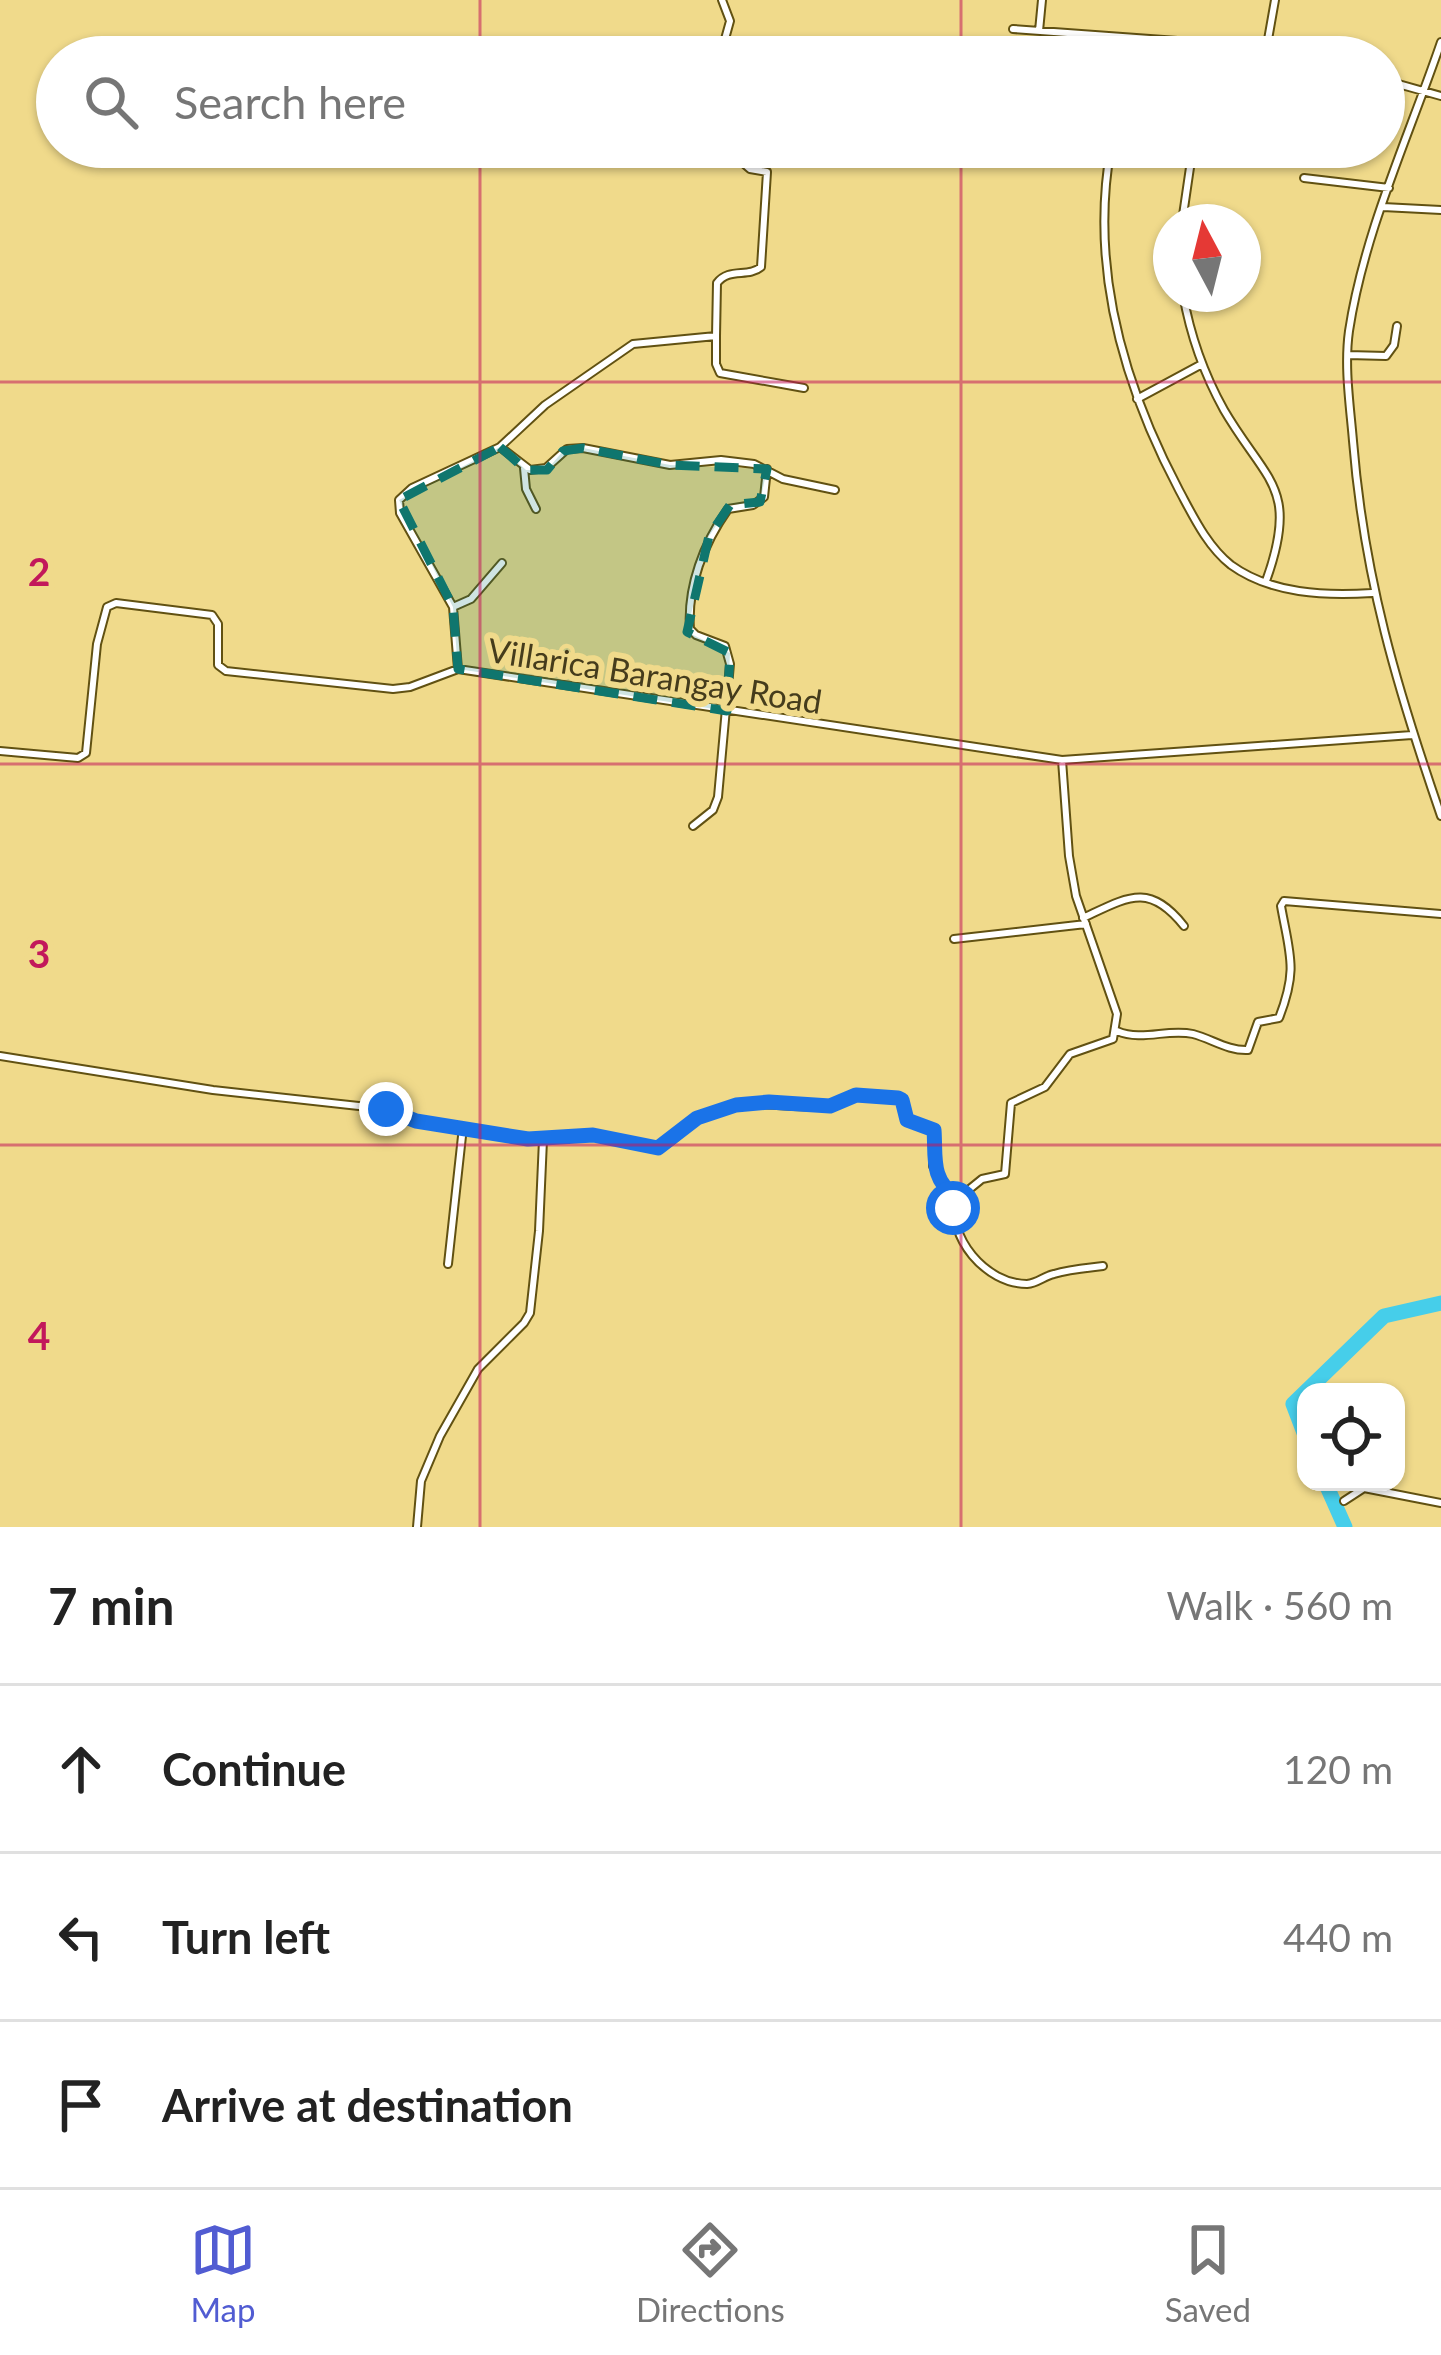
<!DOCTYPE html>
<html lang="en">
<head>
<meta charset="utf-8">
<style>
  :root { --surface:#fff; --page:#f6f6f6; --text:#222; --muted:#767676; --line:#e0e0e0; --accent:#515cd2 }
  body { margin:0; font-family:Lato,sans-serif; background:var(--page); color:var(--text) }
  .controls { position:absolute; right:36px; bottom:36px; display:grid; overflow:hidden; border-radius:24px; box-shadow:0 3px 9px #0004 }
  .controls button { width:108px; height:108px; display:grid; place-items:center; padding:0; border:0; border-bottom:3px solid var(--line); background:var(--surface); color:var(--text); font:60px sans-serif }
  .compass { position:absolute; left:1153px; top:204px; width:108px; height:108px; border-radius:50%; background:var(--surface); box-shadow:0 3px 9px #0004; rotate:353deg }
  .stop { position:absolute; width:36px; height:36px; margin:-27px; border:9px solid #1a73e8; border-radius:50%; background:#fff }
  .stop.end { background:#1a73e8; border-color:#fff; box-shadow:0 3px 12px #0008 }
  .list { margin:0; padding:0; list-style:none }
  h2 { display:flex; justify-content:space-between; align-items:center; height:156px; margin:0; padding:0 48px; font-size:51px }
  h2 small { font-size:39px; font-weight:400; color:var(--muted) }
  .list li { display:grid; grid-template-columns:78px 1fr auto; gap:36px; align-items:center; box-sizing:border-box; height:168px; padding:0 48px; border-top:3px solid var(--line) }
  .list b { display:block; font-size:45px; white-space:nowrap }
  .list em { font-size:39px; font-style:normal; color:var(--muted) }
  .icon { flex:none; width:66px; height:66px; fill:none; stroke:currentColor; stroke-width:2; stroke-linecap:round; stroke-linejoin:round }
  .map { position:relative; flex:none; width:1441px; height:1527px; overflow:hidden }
  .search { position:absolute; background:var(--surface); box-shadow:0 3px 9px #0004; left:36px; right:36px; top:36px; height:132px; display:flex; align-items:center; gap:30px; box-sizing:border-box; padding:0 42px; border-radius:66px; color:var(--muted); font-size:45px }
  .sheet { height:660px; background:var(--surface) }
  nav { display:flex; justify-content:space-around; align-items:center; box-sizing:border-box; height:168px; border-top:3px solid var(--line); background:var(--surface); font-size:33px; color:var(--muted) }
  nav a { display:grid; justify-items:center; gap:6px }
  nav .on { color:var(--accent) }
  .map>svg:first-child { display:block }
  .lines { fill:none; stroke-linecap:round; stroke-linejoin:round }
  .river { stroke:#46ceea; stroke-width:15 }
  .minor-casing { stroke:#615112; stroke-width:10 }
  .minor { stroke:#fff; stroke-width:6 }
  .route { stroke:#1a73e8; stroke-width:15 }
  .marked { fill:#0f766e; fill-opacity:0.2; stroke:#0f766e; stroke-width:9; stroke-dasharray:24 15; stroke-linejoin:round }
  .grid { fill:none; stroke:#c2185b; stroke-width:3; stroke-opacity:0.55 }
  .labels { text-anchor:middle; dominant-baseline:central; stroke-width:12; stroke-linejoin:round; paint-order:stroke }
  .street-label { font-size:33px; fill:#453c1c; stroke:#f0da8b }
  .grid-label { font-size:39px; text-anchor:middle; font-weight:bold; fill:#c2185b; stroke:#f0da8b; stroke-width:12; stroke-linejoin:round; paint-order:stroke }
</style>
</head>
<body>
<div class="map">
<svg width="1441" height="1527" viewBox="0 0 1441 1527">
  <rect width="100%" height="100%" fill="#f0da8b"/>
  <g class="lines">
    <!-- river -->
    <path class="river" d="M1306 1438 1293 1404 1384 1316 1441 1303
      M1325 1482 1345 1527"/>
    <!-- minor casing -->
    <g class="minor-casing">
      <path id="minor" d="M1013 29 1205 43 1291 57
        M1039 31 1042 0
        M1441 42C1409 136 1364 232 1349 331 1344 367 1350 405 1353 441 1364 578 1397 688 1441 816
        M1266 51 1275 0
        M720 57 730 21 722 0
        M1118 57 1121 37
        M1204 57 1205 43
        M1384 80 1441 96
        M1111 147C1089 268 1123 384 1179 490 1193 516 1207 546 1231 565 1271 594 1325 596 1372 593
        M1154 147C1189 154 1226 160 1260 147
        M1304 178 1389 188
        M1383 207 1441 210
        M1182 222 1193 147
        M1183 294C1190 334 1204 374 1224 410 1266 482 1300 487 1266 581
        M716 336V364L720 373 804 388
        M1348 355 1386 356 1394 345 1397 326
        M1137 399 1202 364
        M500 447 530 470 546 468 567 449 583 448 670 465 721 460 754 464 783 479 835 490
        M524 468 526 489 536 509
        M453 607 471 599 502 563
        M458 669 453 607 400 513 399 500 412 488 500 447 545 405 633 344 716 336 717 283C729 267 748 278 761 267L767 172 750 169 725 147
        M0 751 78 758 86 753 97 644 107 607 116 603 212 615 218 624V665L226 671 393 689 410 687 458 669 1062 760 1412 735
        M693 826 713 810 718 797 730 664 725 646 696 635 690 629C687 586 704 543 728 509L753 505 764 497 767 469
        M1083 918C1128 897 1149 882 1184 926
        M954 939 1086 924
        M1117 1031C1143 1042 1167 1028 1193 1034 1212 1039 1228 1051 1248 1050L1258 1022 1279 1018C1298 969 1290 956 1281 906L1284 901 1441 914
        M0 1056 213 1090 386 1109 416 1121 528 1139 593 1135 658 1148C676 1142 686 1123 704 1115 746 1096 784 1109 827 1106 838 1105 844 1098 854 1096 869 1092 887 1096 901 1099L907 1120 934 1130 933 1166 950 1193 961 1196 982 1179 1005 1174 1011 1103 1045 1087 1070 1054 1113 1039 1117 1014 1076 896 1069 856 1062 760
        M956 1197C946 1237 986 1284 1027 1284 1038 1283 1044 1276 1054 1274 1070 1269 1087 1268 1103 1266
        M448 1264 463 1127
        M1344 1501 1364 1488 1441 1503
        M417 1527 421 1481 440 1436 478 1369 524 1323 530 1313 539 1231 543 1140"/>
    </g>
    <!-- minor -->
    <use href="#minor" class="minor"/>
  </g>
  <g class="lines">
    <!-- route -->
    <path class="route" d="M386 1109 416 1121 528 1139 593 1135 658 1148 697 1118 736 1105 769 1102 830 1106 856 1095 898 1098 902 1100 907 1120 934 1130C936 1157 930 1179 956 1197L953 1208"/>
  </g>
  <!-- marked area -->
  <path class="marked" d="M500 447 526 470H547L563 451 583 448 670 465 767 469 760 502 730 505 709 536 687 632 730 653 727 711 458 669 453 607 399 500Z"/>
  <!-- grid -->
  <path class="grid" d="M480 0V57M961 0V57M480 147V1527M961 147V1527M0 382H1441M0 764H1441M0 1145H1441"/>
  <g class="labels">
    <!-- street labels -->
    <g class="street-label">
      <text transform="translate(655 675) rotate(9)">Villarica Barangay Road</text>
    </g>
  </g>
  <g class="grid-label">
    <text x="39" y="586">2</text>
    <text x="39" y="968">3</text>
    <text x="39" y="1350">4</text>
  </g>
</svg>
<div class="controls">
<button><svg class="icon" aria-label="locate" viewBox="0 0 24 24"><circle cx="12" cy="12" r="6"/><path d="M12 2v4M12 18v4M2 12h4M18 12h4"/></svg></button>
</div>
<svg class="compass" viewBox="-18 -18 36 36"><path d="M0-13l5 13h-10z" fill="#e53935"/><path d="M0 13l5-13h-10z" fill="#767676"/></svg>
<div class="stop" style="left:953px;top:1208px"></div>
<div class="stop end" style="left:386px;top:1109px"></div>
<div class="search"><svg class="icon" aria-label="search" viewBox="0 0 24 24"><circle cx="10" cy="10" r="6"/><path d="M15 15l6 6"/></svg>Search here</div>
</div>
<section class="sheet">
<h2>7 min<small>Walk · 560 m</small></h2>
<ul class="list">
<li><svg class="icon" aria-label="ahead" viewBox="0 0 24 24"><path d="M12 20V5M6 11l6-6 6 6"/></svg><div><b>Continue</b></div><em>120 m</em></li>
<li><svg class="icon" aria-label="left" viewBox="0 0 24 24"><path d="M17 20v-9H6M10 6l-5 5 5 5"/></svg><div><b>Turn left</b></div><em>440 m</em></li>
<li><svg class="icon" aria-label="arrive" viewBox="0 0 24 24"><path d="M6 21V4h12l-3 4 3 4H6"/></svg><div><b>Arrive at destination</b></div></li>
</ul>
</section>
<nav>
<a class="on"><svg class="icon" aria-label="map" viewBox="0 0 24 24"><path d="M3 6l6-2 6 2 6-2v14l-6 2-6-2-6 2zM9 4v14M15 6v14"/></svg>Map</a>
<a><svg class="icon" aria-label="directions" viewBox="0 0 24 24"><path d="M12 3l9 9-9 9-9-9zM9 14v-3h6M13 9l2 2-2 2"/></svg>Directions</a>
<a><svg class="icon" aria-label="saved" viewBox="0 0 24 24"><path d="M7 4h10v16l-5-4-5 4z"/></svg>Saved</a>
</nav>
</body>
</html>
